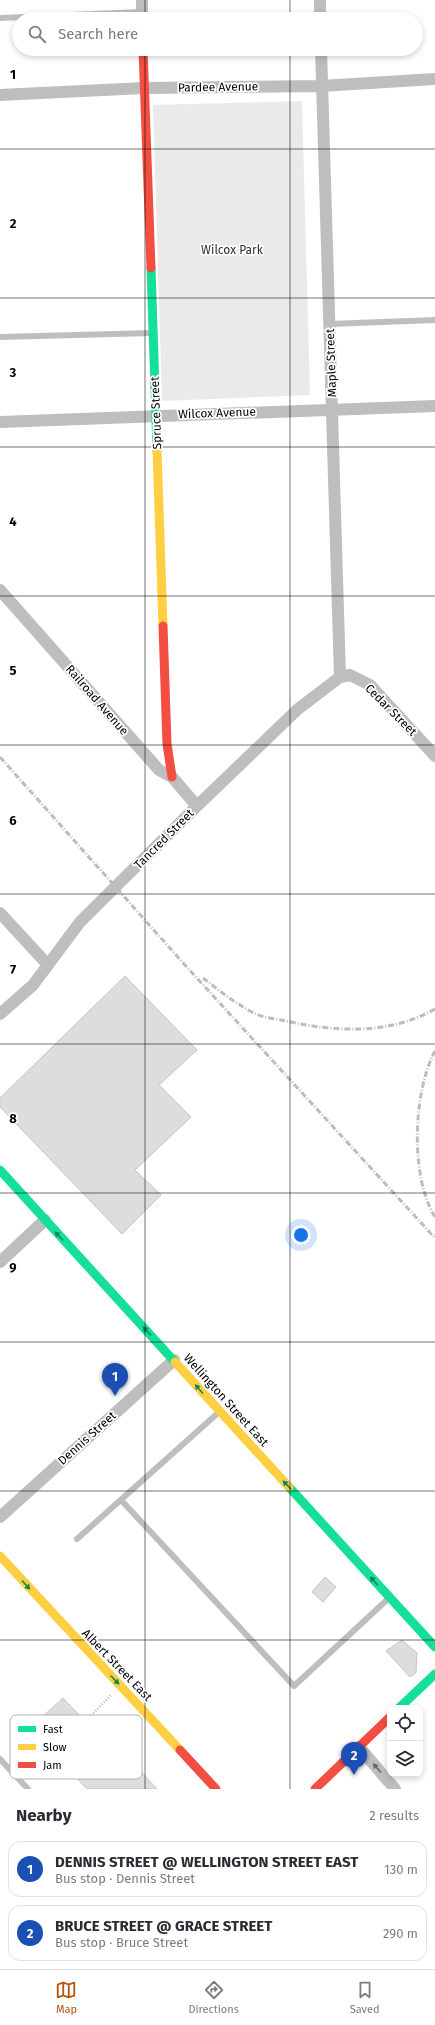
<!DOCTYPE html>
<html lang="en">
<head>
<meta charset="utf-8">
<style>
  :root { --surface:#fff; --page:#f2f2f3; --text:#2b2b33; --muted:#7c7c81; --line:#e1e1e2; --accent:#b45309 }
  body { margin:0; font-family:"Fira Sans",sans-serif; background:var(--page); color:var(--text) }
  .controls { position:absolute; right:12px; bottom:12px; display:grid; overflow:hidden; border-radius:8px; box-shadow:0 2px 6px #0003 }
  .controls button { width:36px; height:36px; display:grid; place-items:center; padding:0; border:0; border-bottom:1px solid var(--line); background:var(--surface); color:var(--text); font:20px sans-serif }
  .you { position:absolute; left:301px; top:1235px; width:14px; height:14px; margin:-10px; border:3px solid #fff; border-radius:50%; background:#1a73e8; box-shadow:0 0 0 6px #1a73e833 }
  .badge { display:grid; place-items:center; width:26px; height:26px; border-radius:50%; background:var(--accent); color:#fff; font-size:13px; font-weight:700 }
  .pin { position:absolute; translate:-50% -33px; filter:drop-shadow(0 1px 2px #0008) }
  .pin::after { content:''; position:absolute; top:21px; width:14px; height:12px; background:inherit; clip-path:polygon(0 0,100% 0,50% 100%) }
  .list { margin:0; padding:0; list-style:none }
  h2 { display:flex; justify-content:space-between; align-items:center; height:52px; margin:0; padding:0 16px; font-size:17px }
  h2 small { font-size:13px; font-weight:400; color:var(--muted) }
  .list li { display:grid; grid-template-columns:26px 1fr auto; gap:12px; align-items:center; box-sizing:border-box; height:56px; margin:0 8px 8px; padding:0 8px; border:1px solid var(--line); border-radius:12px }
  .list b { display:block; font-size:15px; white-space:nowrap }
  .list p { margin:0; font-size:13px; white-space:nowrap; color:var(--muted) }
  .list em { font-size:13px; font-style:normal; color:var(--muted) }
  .icon { flex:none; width:22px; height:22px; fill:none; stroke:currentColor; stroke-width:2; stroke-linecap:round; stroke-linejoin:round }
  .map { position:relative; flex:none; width:435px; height:1789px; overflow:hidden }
  .search { position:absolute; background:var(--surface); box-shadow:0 2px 6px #0003; left:12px; right:12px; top:12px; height:44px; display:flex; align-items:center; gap:10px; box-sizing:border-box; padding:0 14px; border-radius:22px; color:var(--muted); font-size:15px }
  .sheet { height:180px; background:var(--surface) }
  nav { display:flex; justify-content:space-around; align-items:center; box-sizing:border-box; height:56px; border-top:1px solid var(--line); background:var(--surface); font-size:11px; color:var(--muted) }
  nav a { display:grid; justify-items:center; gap:2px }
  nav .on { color:var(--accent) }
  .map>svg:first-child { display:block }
  .green { fill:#eaeaea }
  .building { fill:#ddd; stroke:#c5c5c5 }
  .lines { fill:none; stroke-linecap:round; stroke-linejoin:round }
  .path { stroke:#b8b8b8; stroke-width:2.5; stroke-dasharray:1 2; stroke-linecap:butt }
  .lane { stroke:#bebebe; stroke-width:6 }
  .street { stroke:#bebebe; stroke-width:12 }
  .fast { stroke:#16e098; stroke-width:9 }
  .slow { stroke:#ffcf43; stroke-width:9 }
  .jam { stroke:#f24e42; stroke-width:9 }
  .rail { stroke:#bdbdbd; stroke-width:3; stroke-dasharray:6 2 1 2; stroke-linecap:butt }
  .oneway { fill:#0d865b }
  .oneway2 { fill:#686868 }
  .grid { fill:none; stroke:#000; stroke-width:1; stroke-opacity:0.55 }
  .labels { text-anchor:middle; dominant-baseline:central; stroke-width:3.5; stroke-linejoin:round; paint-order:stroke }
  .street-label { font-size:12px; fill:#000; stroke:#fff }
  .park-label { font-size:12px; fill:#303030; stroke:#fff }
  .key { fill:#fff; stroke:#b2b2b2; stroke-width:1 }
  .key-label { font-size:11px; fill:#000 }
  .grid-label { font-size:13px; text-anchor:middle; font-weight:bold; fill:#000; stroke:#fff; stroke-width:3.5; stroke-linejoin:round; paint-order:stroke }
</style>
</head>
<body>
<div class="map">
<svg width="435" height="1789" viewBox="0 0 435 1789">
  <rect width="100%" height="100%" fill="#fff"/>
  <!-- green -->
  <path class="green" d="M302 101 310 395 162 401 153 105Z"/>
  <!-- building -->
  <path class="building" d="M125 976 197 1050 159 1085 191 1117 135 1170 161 1195 122 1234 0 1107V1098Z
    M325 1577 336 1587 323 1602 312 1592Z
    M402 1640 417 1653 416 1673 410 1677 386 1651Z
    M63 1698 122 1760 127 1756 157 1789H87L30 1728Z"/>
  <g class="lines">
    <!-- path -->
    <path class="path" d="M85 1722 111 1695"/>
    <!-- lane -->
    <path class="lane" d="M0 18 142 12
      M330 324 435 320
      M0 337 152 333
      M121 1500 294 1686 389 1598
      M77 1539 219 1412
      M0 1759 28 1789"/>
    <!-- street -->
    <path class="street" d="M142 0V19
      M320 0V19
      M321 49 340 677
      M0 95 144 88 321 86 435 79
      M0 422 435 406
      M0 590 159 770 172 777 197 806
      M0 913 48 965
      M0 1014 33 985 80 922 197 806 298 709 340 677 350 675 370 685 435 756
      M0 1262 45 1220
      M0 1517 174 1360
      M359 1747 395 1789"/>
    <!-- fast -->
    <path class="fast" d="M151 268 157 450
      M0 1170 175 1362
      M289 1487 435 1647
      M399 1708 435 1674"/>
    <!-- slow -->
    <path class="slow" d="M157 450 163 626
      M175 1362 289 1487
      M0 1556 180 1750"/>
    <!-- jam -->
    <path class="jam" d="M143 49 151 268
      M163 626 167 744 172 777
      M180 1750 216 1789
      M315 1789 390 1717"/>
    <!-- rail -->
    <path class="rail" d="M0 757 184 964 435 1238
      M203 978C220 991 237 1005 256 1014 265 1018 277 1019 286 1021 335 1032 390 1035 435 1009
      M435 1051C413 1092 410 1177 435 1217"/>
  </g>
  <!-- one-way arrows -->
  <defs><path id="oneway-solid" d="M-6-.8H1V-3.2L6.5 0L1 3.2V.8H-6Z"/></defs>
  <g class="oneway">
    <use href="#oneway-solid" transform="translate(59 1236) rotate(-133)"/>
    <use href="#oneway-solid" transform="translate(147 1331) rotate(-133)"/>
    <use href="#oneway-solid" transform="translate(199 1389) rotate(-131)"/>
    <use href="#oneway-solid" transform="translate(287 1485) rotate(-133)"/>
    <use href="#oneway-solid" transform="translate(374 1581) rotate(-132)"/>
    <use href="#oneway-solid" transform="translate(26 1585) rotate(48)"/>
    <use href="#oneway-solid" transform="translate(115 1680) rotate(46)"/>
  </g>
  <use class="oneway2" href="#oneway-solid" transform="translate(377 1768) rotate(-131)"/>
  <!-- grid -->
  <path class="grid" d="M145 0V19M290 0V19M145 49V1789M290 49V1789M0 149H435M0 298H435M0 447H435M0 596H435M0 745H435M0 894H435M0 1044H435M0 1193H435M0 1342H435M0 1491H435M0 1640H435"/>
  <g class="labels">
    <!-- street labels -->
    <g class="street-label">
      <text transform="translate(218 87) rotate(-1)">Pardee Avenue</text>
      <text transform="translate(331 363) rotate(-92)">Maple Street</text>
      <text transform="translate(156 413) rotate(-92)">Spruce Street</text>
      <text transform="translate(217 413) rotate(-2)">Wilcox Avenue</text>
      <text transform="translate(97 700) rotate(49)">Railroad Avenue</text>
      <text transform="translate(391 710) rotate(45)">Cedar Street</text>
      <text transform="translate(164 839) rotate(-45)">Tancred Street</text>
      <text transform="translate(226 1400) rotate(48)">Wellington Street East</text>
      <text transform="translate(87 1438) rotate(-42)">Dennis Street</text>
      <text transform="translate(117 1665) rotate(46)">Albert Street East</text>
    </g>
    <!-- park labels -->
    <g class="park-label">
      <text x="232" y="250">Wilcox Park</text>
    </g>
  </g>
  <!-- legend -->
  <rect x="10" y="1715" width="132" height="64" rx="6" class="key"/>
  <rect x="18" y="1726" width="18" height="6" fill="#16e098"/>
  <rect x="18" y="1744" width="18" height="6" fill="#ffcf43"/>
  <rect x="18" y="1762" width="18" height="6" fill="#f24e42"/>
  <g class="key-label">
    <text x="43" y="1733">Fast</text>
    <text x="43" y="1751">Slow</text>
    <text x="43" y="1769">Jam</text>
  </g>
  <g class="grid-label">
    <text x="13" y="79">1</text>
    <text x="13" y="228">2</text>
    <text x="13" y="377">3</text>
    <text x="13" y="526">4</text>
    <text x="13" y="675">5</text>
    <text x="13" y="825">6</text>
    <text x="13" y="974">7</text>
    <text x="13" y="1123">8</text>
    <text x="13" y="1272">9</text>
  </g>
</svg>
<div class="controls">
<button><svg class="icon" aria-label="locate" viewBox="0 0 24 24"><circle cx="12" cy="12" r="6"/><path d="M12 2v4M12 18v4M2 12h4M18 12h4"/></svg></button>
<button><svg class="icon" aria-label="layers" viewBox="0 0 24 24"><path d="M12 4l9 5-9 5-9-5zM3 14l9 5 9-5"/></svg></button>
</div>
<div class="you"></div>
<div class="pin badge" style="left:115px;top:1396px;background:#1a4fb4">1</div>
<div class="pin badge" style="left:354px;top:1775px;background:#1a4fb4">2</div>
<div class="search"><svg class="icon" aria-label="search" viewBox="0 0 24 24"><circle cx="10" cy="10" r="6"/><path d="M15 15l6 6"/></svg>Search here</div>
</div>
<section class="sheet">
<h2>Nearby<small>2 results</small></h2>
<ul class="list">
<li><span class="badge" style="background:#1a4fb4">1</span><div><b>DENNIS STREET @ WELLINGTON STREET EAST</b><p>Bus stop · Dennis Street</p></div><em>130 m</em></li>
<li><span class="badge" style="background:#1a4fb4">2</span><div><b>BRUCE STREET @ GRACE STREET</b><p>Bus stop · Bruce Street</p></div><em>290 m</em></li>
</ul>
</section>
<nav>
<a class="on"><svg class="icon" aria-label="map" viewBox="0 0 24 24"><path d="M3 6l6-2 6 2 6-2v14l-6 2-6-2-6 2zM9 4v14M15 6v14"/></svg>Map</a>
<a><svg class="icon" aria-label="directions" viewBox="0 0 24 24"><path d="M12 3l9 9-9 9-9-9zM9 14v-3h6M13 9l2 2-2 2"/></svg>Directions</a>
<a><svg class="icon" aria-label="saved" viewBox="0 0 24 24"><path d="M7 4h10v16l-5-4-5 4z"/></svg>Saved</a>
</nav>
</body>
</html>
